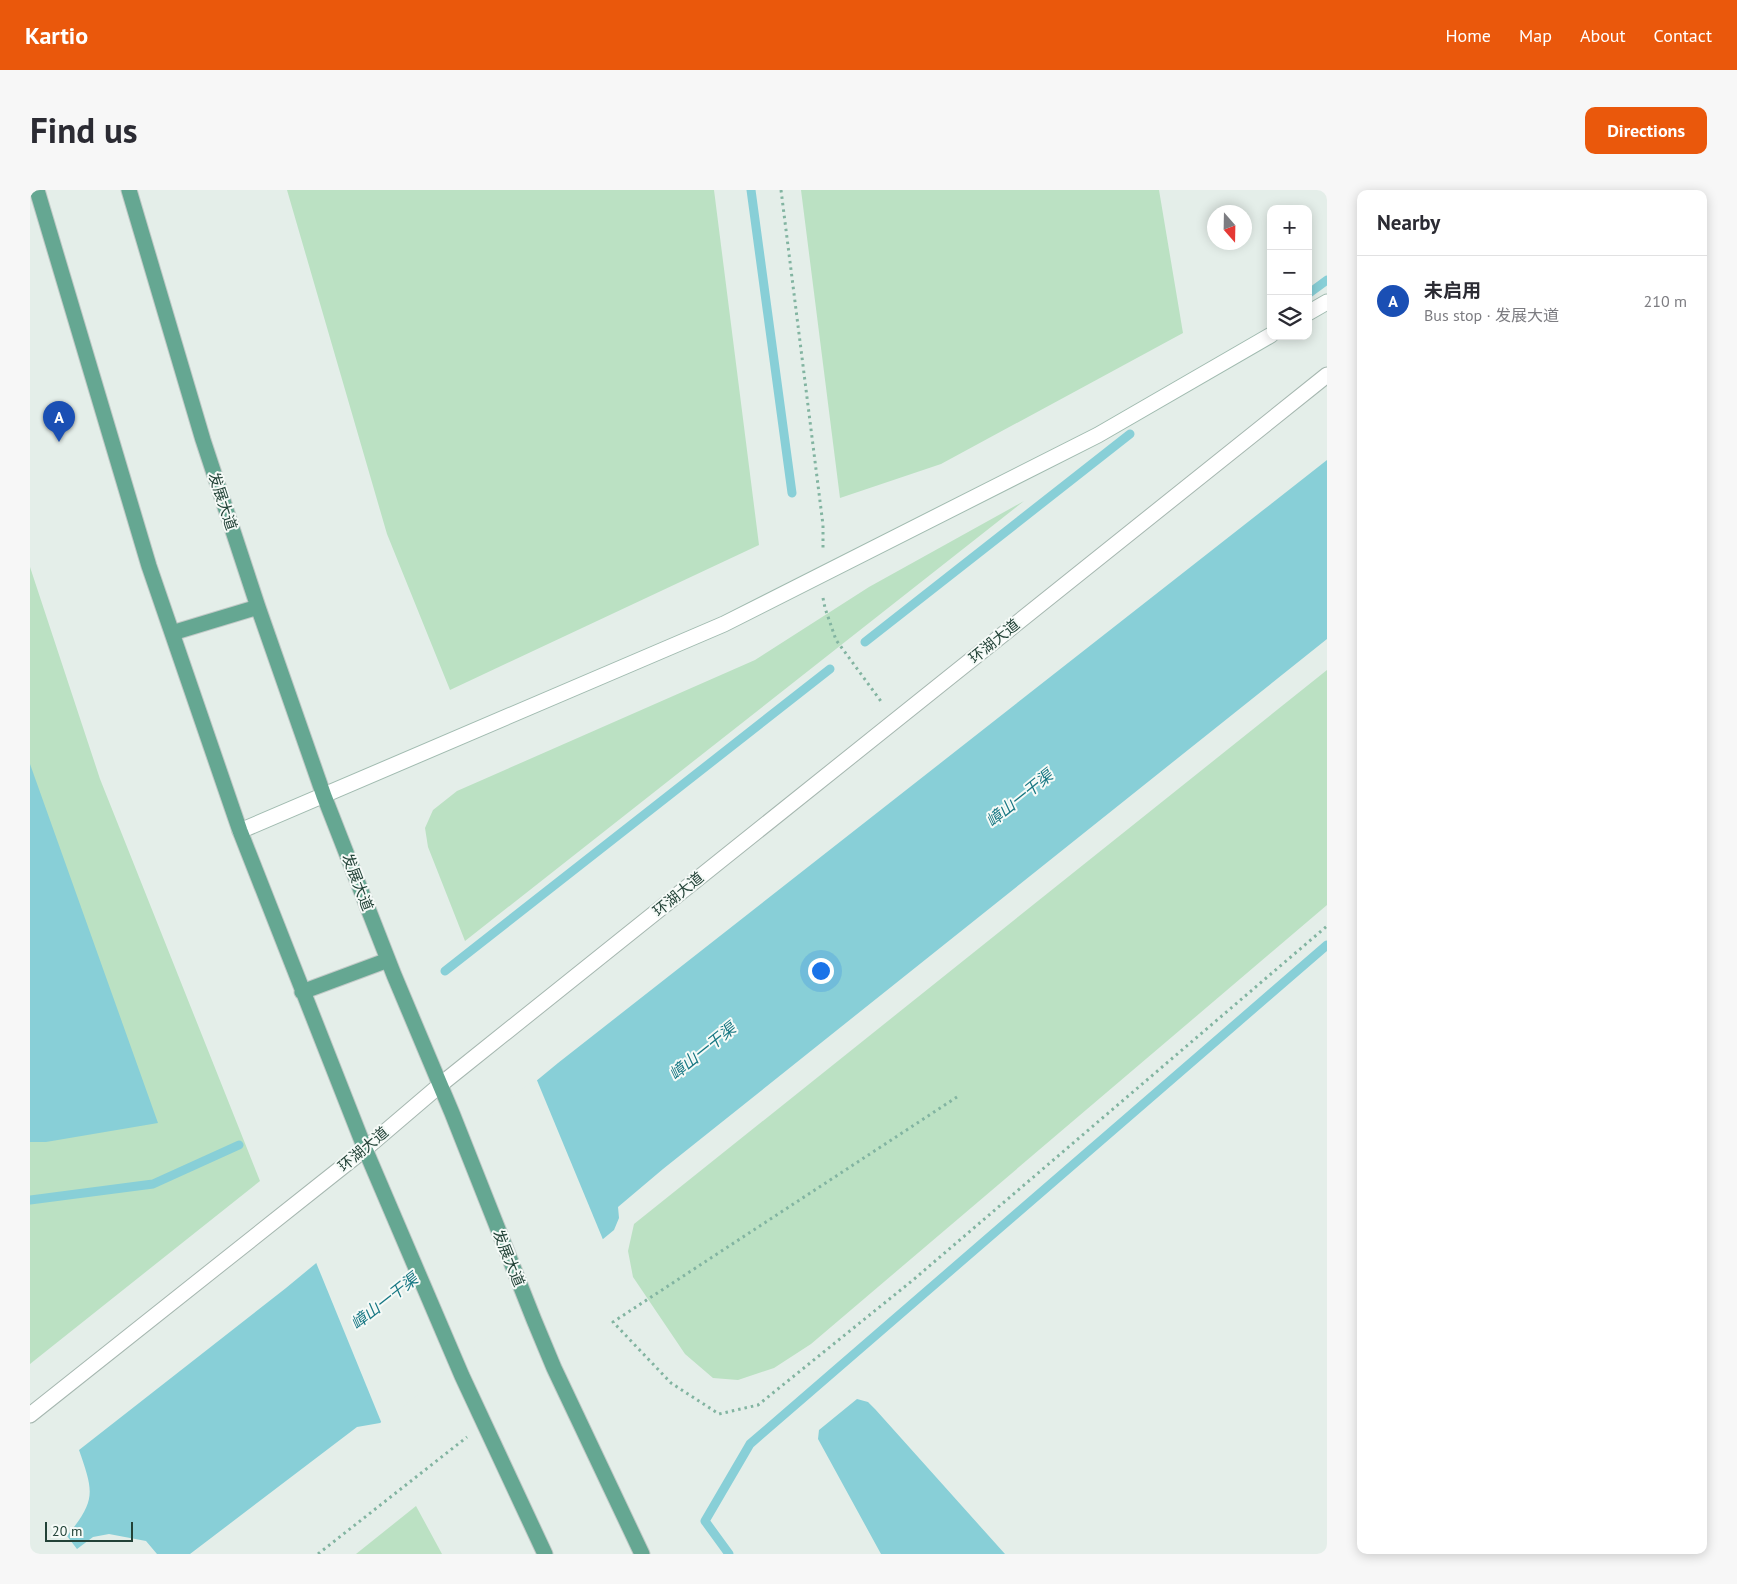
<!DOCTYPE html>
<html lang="en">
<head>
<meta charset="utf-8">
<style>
  :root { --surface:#fff; --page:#f7f7f7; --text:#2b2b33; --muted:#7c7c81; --line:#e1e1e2; --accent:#ea580c }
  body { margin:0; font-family:"PT Sans","Noto Sans SC",sans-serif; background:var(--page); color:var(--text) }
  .controls { position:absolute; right:15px; top:15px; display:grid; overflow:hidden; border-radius:10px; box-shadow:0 2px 12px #0003 }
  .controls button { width:45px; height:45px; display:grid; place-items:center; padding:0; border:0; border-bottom:1px solid var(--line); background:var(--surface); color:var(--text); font:25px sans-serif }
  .compass { position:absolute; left:1177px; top:15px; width:45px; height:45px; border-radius:50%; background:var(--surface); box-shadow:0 2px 12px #0003; rotate:160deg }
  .scale { position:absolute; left:15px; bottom:12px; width:88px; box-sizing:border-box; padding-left:5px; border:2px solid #224237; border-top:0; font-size:14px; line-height:18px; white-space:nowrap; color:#224237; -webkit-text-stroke:4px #f5faf7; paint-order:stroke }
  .you { position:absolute; left:790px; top:780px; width:18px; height:18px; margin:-12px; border:4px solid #fff; border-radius:50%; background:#1a73e8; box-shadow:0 0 0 8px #1a73e833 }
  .badge { display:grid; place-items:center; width:32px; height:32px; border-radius:50%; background:var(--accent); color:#fff; font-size:16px; font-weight:700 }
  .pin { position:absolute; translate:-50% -41px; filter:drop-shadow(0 1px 2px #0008) }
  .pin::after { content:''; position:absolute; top:26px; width:18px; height:15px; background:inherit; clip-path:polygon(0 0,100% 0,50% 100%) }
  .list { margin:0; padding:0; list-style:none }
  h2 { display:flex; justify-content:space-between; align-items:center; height:65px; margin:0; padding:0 20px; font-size:21px }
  h2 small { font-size:16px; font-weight:400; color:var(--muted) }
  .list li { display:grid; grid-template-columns:32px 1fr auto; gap:15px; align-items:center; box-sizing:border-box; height:90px; padding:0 20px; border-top:1px solid var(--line) }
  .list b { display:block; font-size:19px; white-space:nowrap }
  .list p { margin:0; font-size:16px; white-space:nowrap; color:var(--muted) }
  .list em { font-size:16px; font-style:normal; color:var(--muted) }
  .icon { flex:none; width:28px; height:28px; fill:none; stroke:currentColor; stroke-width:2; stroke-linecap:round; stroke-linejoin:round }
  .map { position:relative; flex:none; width:1297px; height:1364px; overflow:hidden; border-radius:10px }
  header { display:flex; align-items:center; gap:30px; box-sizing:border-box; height:70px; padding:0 25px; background:var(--accent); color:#fff }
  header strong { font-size:24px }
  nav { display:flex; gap:28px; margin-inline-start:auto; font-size:18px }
  .intro { display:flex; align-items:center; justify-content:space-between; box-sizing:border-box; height:120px; padding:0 30px }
  h1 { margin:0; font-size:35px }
  .button { padding:12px 22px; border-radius:10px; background:var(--accent); color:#fff; font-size:18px; font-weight:700 }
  main { display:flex; gap:30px; padding:0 30px }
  aside { flex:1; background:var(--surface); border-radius:10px; box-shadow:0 2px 12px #0003 }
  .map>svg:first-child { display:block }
  .green { fill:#bbe1c3 }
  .water { fill:#88cfd7 }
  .pier { fill:#e4eee9 }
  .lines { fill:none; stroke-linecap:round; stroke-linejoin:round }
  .stream { stroke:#88cfd7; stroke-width:9 }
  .street-casing { stroke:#a6b7b0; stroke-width:17 }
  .secondary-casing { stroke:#a1bbb0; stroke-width:17 }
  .primary-casing { stroke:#c1cac7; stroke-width:17 }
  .path { stroke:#82b4a1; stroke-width:3; stroke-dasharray:2.5 4; stroke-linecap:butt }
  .street { stroke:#fff; stroke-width:15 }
  .secondary { stroke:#fff; stroke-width:15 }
  .primary { stroke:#65a792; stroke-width:15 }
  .labels { text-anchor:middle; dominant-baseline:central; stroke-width:4; stroke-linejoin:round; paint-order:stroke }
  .street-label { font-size:15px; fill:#224237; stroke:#f5faf7 }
  .water-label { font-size:16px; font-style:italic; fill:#177783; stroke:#f5faf7 }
</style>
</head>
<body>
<header>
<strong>Kartio</strong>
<nav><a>Home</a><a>Map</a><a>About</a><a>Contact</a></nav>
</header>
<div class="intro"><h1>Find us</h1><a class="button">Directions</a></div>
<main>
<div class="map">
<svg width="1297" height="1364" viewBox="0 0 1297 1364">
  <rect width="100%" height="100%" fill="#e4eee9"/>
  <!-- green -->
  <path class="green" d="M257 0H684L729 355 420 500 357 344Z
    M771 0H1129L1153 143 911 274 810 308Z
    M994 311 435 751 398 657 395 638 403 620 427 601 725 470 839 397Z
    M0 377 70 589 230 991 0 1174Z
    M1297 480V715L781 1154 744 1178 708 1190 683 1188 655 1164 603 1087 598 1061 604 1034Z
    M386 1316 412 1364H326Z"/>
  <!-- water -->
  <path class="water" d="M1297 270V449L633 979 588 1017 589 1028 584 1040 350 1233 327 1237 160 1364H127L116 1351 79 1344 63 1347 47 1359 37 1346C66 1310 64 1303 49 1260L256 1098 528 873Z
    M0 574 128 933 16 952H0Z
    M827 1209 838 1212 845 1219 975 1364H851L788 1249 789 1240Z"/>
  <!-- pier -->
  <path class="pier" d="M506 888 574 1052 352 1234 285 1070Z"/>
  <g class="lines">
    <!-- stream -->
    <path class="stream" d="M721 0 762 303
      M1278 104 1297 90
      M835 452 1100 244
      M415 781 800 479
      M0 1010 123 994 209 955
      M699 1364 675 1331 720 1254 1297 755"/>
    <!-- street casing -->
    <g class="street-casing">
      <path id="street" d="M0 1225 335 959 410 895 1297 185"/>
    </g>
    <!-- secondary casing -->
    <g class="secondary-casing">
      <path id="secondary" d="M1278 123 1297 112
        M210 641 694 434 1068 245 1241 145"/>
    </g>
    <!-- primary casing -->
    <g class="primary-casing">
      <path id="primary" d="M7 0 119 376 210 641 335 959 432 1186 515 1364
        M99 0 173 250 228 417 294 606 364 785 422 923 504 1130 524 1178 612 1364
        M142 443 228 417
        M272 802 358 770"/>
    </g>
    <!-- path -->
    <path class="path" d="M751 0 793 335V359
      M793 408 795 418 806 450 853 514
      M927 907 583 1132 641 1193 689 1224 728 1215 883 1090 1297 736
      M288 1364 437 1247"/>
    <!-- street -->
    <use href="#street" class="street"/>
    <!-- secondary -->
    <use href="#secondary" class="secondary"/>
    <!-- primary -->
    <use href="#primary" class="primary"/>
  </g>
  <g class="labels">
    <!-- street labels -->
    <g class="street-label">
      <text transform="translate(193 311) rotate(72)">发展大道</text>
      <text transform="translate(964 451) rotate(-39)">环湖大道</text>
      <text transform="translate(328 692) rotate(69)">发展大道</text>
      <text transform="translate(648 704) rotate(-39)">环湖大道</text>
      <text transform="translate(333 959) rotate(-40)">环湖大道</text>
      <text transform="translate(479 1068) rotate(68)">发展大道</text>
    </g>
    <!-- water labels -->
    <g class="water-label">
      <text transform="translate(989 608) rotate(-39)">嶂山一干渠</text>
      <text transform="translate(672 861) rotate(-39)">嶂山一干渠</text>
      <text transform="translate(354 1111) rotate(-38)">嶂山一干渠</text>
    </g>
  </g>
</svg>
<div class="controls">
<button>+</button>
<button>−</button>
<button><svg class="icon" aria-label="layers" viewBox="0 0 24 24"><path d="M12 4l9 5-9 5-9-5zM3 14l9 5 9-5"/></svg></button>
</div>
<svg class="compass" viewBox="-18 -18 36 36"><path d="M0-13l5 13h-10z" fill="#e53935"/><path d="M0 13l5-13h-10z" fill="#7c7c81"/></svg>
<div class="scale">20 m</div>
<div class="you"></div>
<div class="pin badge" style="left:29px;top:252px;background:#1a4fb4">A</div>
</div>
<aside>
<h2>Nearby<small></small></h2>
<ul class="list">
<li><span class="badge" style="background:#1a4fb4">A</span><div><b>未启用</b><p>Bus stop · 发展大道</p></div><em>210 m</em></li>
</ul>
</aside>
</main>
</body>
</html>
